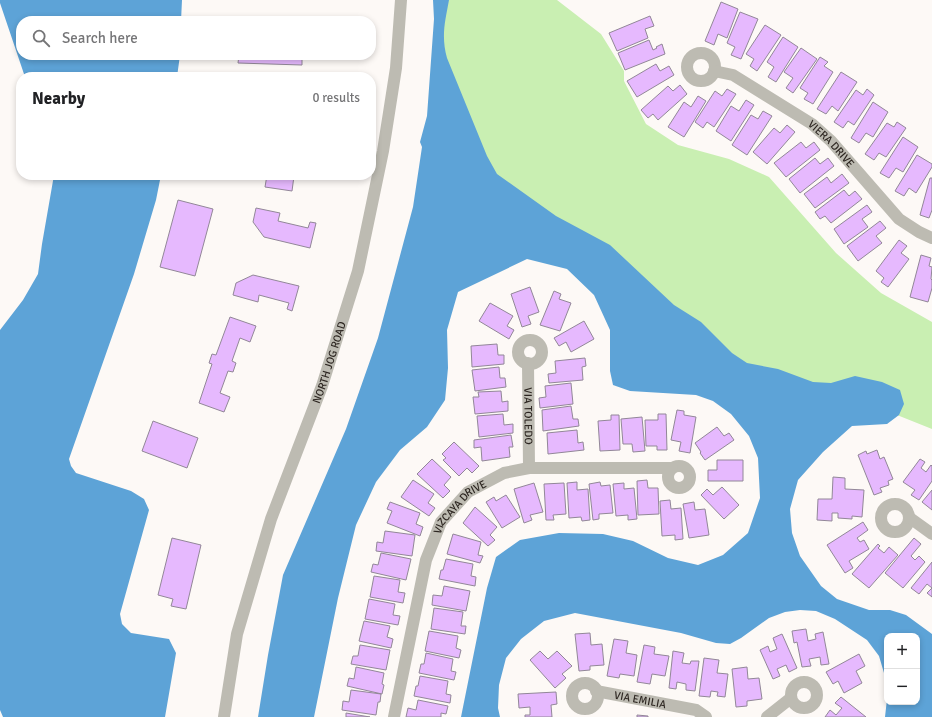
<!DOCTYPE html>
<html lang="en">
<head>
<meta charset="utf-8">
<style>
  :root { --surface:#fff; --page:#f2f2f2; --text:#202124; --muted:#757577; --line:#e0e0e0 }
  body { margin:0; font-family:Signika,sans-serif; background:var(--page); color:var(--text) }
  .controls { position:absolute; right:12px; bottom:12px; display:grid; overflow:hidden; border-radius:8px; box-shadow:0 2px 6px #0003 }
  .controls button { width:36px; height:36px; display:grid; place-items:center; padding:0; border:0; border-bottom:1px solid var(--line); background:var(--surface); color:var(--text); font:20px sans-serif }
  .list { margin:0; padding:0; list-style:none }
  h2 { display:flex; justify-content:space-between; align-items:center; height:52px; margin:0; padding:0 16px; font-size:17px }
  h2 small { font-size:13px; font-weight:400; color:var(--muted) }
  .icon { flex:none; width:22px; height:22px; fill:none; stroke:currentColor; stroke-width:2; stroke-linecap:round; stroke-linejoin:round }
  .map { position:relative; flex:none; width:932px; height:717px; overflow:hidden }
  .search { position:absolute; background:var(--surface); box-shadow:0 2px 6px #0003; left:16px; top:16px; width:360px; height:44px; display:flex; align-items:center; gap:10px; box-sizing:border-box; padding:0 14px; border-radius:16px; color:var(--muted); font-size:15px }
  .panel { position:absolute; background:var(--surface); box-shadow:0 2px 6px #0003; left:16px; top:72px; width:360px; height:108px; border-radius:16px }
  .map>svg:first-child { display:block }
  .green { fill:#c9efb2 }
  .water { fill:#5da3d7; fill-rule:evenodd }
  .building { fill:#e6b9fe; stroke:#928798 }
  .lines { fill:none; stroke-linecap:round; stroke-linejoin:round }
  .minor { stroke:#bdbbb2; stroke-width:12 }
  .labels { text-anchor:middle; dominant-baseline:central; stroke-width:3.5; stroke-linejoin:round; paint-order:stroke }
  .street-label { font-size:11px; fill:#2d2621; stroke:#fdf9f6 }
</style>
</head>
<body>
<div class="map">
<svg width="932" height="717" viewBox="0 0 932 717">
  <rect width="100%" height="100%" fill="#fdf9f6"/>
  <!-- green -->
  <path class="green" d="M446 0H557L601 34 624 71V81L646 124 678 145 729 159 769 177 836 253 881 293 932 322V429L877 407 797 399 486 182 440 66Z"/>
  <!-- water -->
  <path class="water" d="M0 0H182L181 21H21V55H180L177 77H25L0 3Z
    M433 0H449C445 22 441 36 447 58L487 156 497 174 556 216 610 245 674 305 701 322 732 353 747 363 778 369 813 382 831 383 855 376 882 382 900 390 904 404 899 415 887 424 852 426 823 452 798 480 790 509 792 533 800 556 821 586 837 599 869 610H890L906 615 932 634V717H885L887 699 884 673 879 656 867 640 835 619 816 611 800 610 785 612 769 618 741 638 730 644 716 643 681 633 575 613 544 621 521 639 506 658 499 685 498 708 500 717H461L487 588 496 557 520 540 559 533 603 534 633 541 668 558 698 565 723 555 748 533 760 498 758 458 749 436 731 414 713 401 696 395 630 391 613 385 610 371V330L594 295 567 269 527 259 458 292 447 330 448 368 445 400 427 427 400 450 376 482 356 525 338 598 314 717H258L268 655 283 575 346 429 378 338 413 207 422 147 420 142 427 116 434 19ZM887 636H917V702H887Z
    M54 175H161L156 200 134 274 69 459 71 466 76 473 131 491 144 499 149 510 120 614 122 624 131 633 169 639 176 653 165 717H3L0 710V330L23 300 38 274 42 244Z"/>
  <!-- building -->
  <path class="building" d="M721 2 738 9 727 38 718 34 714 45 705 41Z
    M740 12 758 19 741 59 731 55 735 47 727 43Z
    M650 16 654 26 645 29 648 38 617 51 609 33Z
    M765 25 781 35 757 71 750 66 754 59 746 54Z
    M783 37 798 47 776 82 768 77 774 67 767 62Z
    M649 40 653 50 657 48 656 47 662 44 665 54 625 70 618 53Z
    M801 48 817 59 793 93 786 88 793 78 784 72Z
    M239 55H302V65L238 63Z
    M820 57 828 62 824 66 833 72 813 104 804 99 808 93 800 88Z
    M656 64 660 71 669 66 674 75 637 97 627 81Z
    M841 72 857 82 838 111 832 106 826 114 817 109Z
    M680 85 687 94 658 120 653 114 648 118 641 110 668 86 673 91Z
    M727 89 736 94 714 127 707 122 703 128 695 122 715 91 722 96Z
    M867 89 874 95 854 125 848 121 843 128 834 122 856 90 863 95Z
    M698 96 706 101 684 137 668 127 684 102 691 107Z
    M746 100 754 105 731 141 716 131 731 106 739 111Z
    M873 102 888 112 873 137 866 133 859 143 851 138Z
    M763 111 772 116 747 155 732 145 751 115 758 119Z
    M897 122 906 128 886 157 879 153 874 160 865 154 887 123 894 127Z
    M787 125 795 132 767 164 753 152 774 128 780 133Z
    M903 137 918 147 903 172 896 168 889 178 880 173Z
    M801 142 806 148 814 142 820 150 786 177 774 163Z
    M917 155 932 164V167L916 193 909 188 904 196 895 191Z
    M815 158 820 164 828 158 834 166 800 193 789 179Z
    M842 174 849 183 815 208 804 194 827 177 831 183Z
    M267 175 294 176 292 191 265 187Z
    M930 178H932V210L929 218 920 215Z
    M844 190 849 196 855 191 862 199 831 223 825 216 820 219 815 212Z
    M178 200 213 209 195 276 160 267Z
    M867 205 872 212 862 219 868 227 844 244 834 229Z
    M256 208 280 213 278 221 308 228 310 222 316 223 310 248 264 237 253 222Z
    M880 221 886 228 876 236 882 243 858 261 847 246Z
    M899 240 907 246 901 253 909 259 888 287 881 282 884 278 876 271Z
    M921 255 931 258 929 266 932 267 931 279 932 280V288L928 302 910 297Z
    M253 275 299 286 292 311 287 309 289 303 259 295 258 302 233 295 236 283Z
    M530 287 539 312 528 316 531 324 522 327 511 294Z
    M554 291 561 294 559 299 571 303 560 331 540 325Z
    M490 303 513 316 507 326 514 330 509 339 479 321Z
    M230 317 256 326 250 342 240 338 232 361 236 363 233 372 228 371 220 393 230 397 224 412 199 403 212 364 209 363 212 354 216 355Z
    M584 321 594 339 571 352 566 342 559 346 554 338Z
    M497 344 498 355H504V364L472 367 471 346Z
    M585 358 586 366 582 367 583 380 549 383 548 374 556 373 555 361Z
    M499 367 500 378H505L506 387 475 391 472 370Z
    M571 383 573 404 540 408 539 398 546 397 545 386Z
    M501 391 502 402 508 401V411L475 414 473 397H479L478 392Z
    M571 406 573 419H578L579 426 543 431 542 410Z
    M677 410 684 411V415L696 417 690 453 679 451 681 442 671 440Z
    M503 414 504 425 513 424V433L479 437 477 416Z
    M658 414H666L667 450H657V446H646L645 420H658Z
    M611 415H619L620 450 600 451 598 421 611 420Z
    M642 417 645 451 633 452 632 444H623L621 419Z
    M153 421 198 438 187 468 142 451Z
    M717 427 724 436 729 433 734 440 705 460 700 453 701 452 695 443Z
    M577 430 578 443 583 442 584 450 548 454 547 433Z
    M511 435 513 447H509L510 457 482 461 481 447 474 448V440Z
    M454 442 479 466 472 473 467 468 459 476 443 460 446 458 442 454Z
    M877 450 880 459 884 457 893 479 888 481 889 485 880 488 882 492 874 495 858 455 866 451 867 454Z
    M432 459 451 477 444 485 450 491 443 498 417 474Z
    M920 459 925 462 921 468 926 472 931 465 932 466V481L919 500 911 495 915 490 903 482Z
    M717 460H743V481H708V470H717Z
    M833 477 845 478V489L864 490 862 517 852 516V519L838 518V513H832V521L817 520 818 499H832Z
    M413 480 434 494 428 503 435 508 429 516 401 497Z
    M647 480 648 488H658L659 514 638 515 637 481Z
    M577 482V490L588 489 590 520 582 521 581 517 569 518 567 483Z
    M600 482 601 486 610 485 613 513 599 514V519L593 520 589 484Z
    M534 483 543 512 530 515 532 520 524 523 514 489Z
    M564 483 566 514 553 515 554 520H546L544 484Z
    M624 483V489L634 488 637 519 628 520V515L616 516 613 484Z
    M722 487 739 505 724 519 701 495 707 489 713 495Z
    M932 490V510L922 502Z
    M506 495 520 517 502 528 486 502 494 497 496 501Z
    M670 500 671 509 681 508 683 539 675 540V535L662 536 660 501Z
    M390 502 420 513 416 524 423 527 420 536 387 523 392 511 387 509Z
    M694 502 695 510 705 509 709 535 689 538 683 504Z
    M475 507 497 527 490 535 495 540 488 546 463 523Z
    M863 522 868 530 857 538 860 542 864 540 869 549 849 561 853 568 845 573 827 545Z
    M385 531 415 535 412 556 376 551 377 542 383 543Z
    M453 534 481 542 478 555 483 556 480 563 447 554Z
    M172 538 201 545 186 609 171 606 173 599 158 595Z
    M914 538 921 544 911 556 915 560 919 556 925 562 903 588 885 573Z
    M878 544 880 546 878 548 884 553 889 547 898 555 869 588 852 574Z
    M381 553 411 559 406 580 371 572 373 564 378 565Z
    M446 559 473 564 471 576 476 577 475 586 439 579 441 570H443Z
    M932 562V597L927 593 932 588 927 584 919 594 911 588Z
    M374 576 400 580 398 592 405 593 403 603 370 597Z
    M444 586 470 591 466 611 432 605 433 595 442 596Z
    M369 599 395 604 393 615 400 616 398 625 365 619Z
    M434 608 463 612 461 626H466L465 634 431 629Z
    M364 621 390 626 387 637 393 639 391 648 359 641Z
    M806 629 808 641 816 639 815 634 823 632 829 664 821 665 820 657 809 659 811 666 802 667 797 642 794 643 792 631Z
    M429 631 458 636 456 648 461 650 459 658 425 651Z
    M590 633 591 645 602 644 604 665 590 666V670L579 671 575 634Z
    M782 634 797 668 789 672 786 665 777 669 780 676 773 679 760 650 768 646 770 652 777 649 773 638Z
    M614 639 628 641 626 653 637 655 634 676 620 674 619 678 607 676Z
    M360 645 390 650 386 670 351 664 353 656H358Z
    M644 645 655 647 654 654 669 656 665 676 652 674 650 684 637 682Z
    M540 651 548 659 557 651 572 666 562 674 566 678 555 688 530 660Z
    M673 651 684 653 682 663 690 664 691 661H699L695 691 686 690V684L677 682 676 689 669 688Z
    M426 653 453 659 451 671 456 672 454 680 419 673 421 664H424Z
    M859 654 865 666 856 671 862 683 844 693 838 681 833 684 826 672Z
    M704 658 719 660 717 673 728 674 725 697 717 696 718 692 711 691 710 697 699 696Z
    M356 667 384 673 382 684 384 685 382 694 347 686 349 678 354 679Z
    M747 667 748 679 759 678 762 699 747 701V706L736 707 732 669Z
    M420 676 448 681 446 694 451 695 450 703 414 696 416 686H418Z
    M351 690 381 694 380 702H378L376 715 342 710 343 701 349 702Z
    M556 692 557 704 551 705 552 717H525V715H530V707L519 708 518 694Z
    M841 697 866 717H825L830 710 836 715 842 708 835 703Z
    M418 700 448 706 446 714 441 713V717H406L408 708 416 710Z
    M346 713 370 717H346Z
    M637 715 648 716V717H637Z"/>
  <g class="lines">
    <!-- minor -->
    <g class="minor">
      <circle cx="701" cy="67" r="14"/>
      <path id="s1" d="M714 71 733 75 812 124 831 141 899 219 919 232 932 238"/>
      <circle cx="530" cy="352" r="12"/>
      <path id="s2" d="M528 363 529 468"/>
      <circle cx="679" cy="477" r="11"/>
      <circle cx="895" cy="518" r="14"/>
      <path d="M910 518 932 534"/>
      <circle cx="804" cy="695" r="13"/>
      <circle cx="585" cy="696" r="13"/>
      <path id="s3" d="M596 691 696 710 706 717"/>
      <path id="s4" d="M224 717 237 634 271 519 322 386 358 271 383 151 396 68 401 0"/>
      <path id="s5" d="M394 717 426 560 441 522 468 492 504 473 529 468H672"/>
      <path d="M767 717 791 698"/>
    </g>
  </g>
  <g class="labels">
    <!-- street labels -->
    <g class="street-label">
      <text stroke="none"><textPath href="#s1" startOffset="140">VIERA DRIVE</textPath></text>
      <text stroke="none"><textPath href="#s4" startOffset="371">NORTH JOG ROAD</textPath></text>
      <text stroke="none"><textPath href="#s2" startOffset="53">VIA TOLEDO</textPath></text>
      <text stroke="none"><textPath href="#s5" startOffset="225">VIZCAYA DRIVE</textPath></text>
      <text stroke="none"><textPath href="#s3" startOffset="45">VIA EMILIA</textPath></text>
    </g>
  </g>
</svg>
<div class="controls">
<button>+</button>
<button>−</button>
</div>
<div class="search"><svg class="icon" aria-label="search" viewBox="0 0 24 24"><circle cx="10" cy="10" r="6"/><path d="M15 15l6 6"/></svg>Search here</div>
<section class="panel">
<h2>Nearby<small>0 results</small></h2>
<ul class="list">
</ul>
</section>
</div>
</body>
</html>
